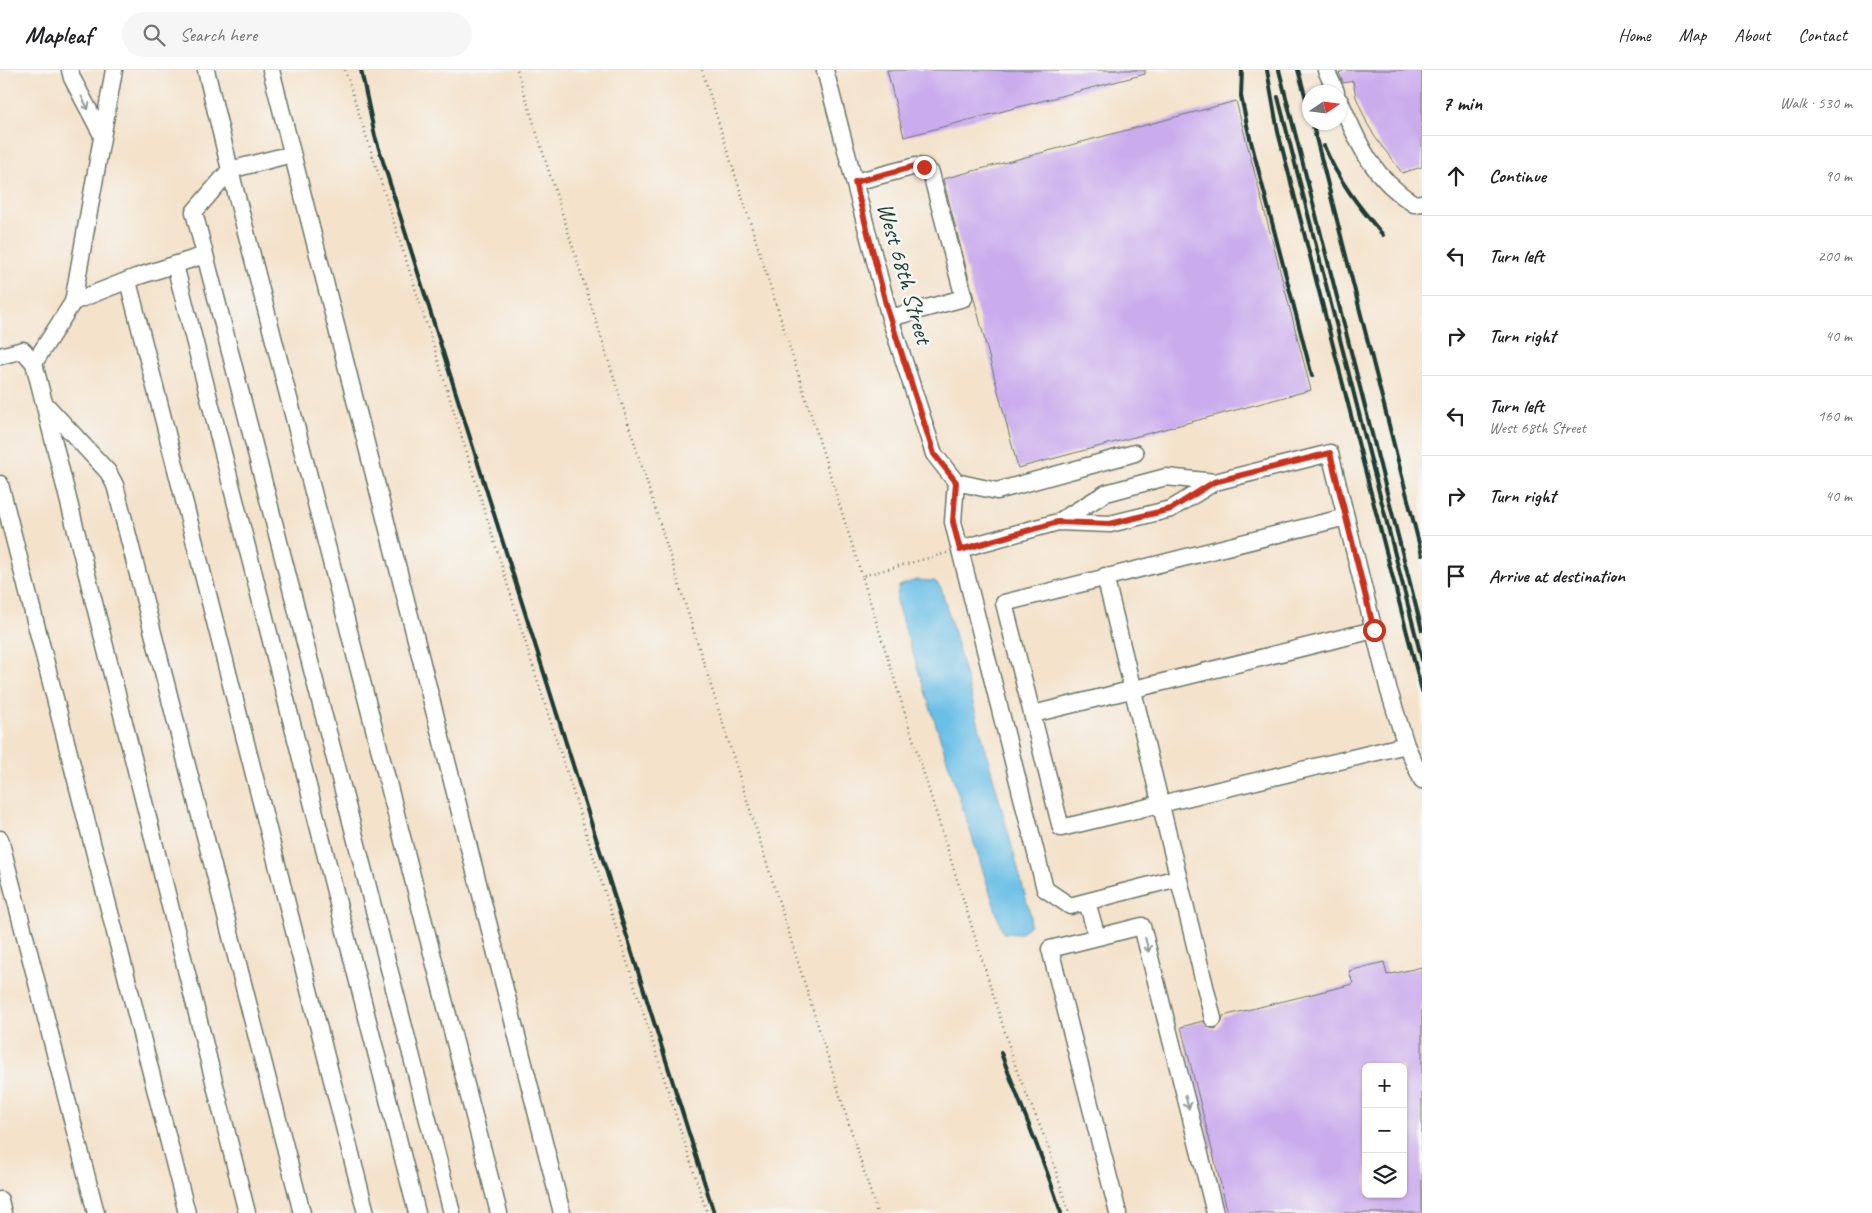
<!DOCTYPE html>
<html lang="en">
<head>
<meta charset="utf-8">
<style>
  :root { --surface:#fff; --page:#f6f6f6; --text:#202124; --muted:#757577; --line:#e0e0e0 }
  body { margin:0; font-family:Caveat,sans-serif; background:var(--page); color:var(--text) }
  .controls { position:absolute; right:15px; bottom:15px; display:grid; overflow:hidden; border-radius:8px; box-shadow:0 1px 4px #0004 }
  .controls button { width:45px; height:45px; display:grid; place-items:center; padding:0; border:0; border-bottom:1px solid var(--line); background:var(--surface); color:var(--text); font:25px sans-serif }
  .compass { position:absolute; left:1302px; top:15px; width:45px; height:45px; border-radius:50%; background:var(--surface); box-shadow:0 1px 4px #0004; rotate:77deg }
  .stop { position:absolute; width:15px; height:15px; margin:-11px; border:4px solid #c8321e; border-radius:50%; background:#fff }
  .stop.end { background:#c8321e; border-color:#fff; box-shadow:0 1px 5px #0008 }
  .list { margin:0; padding:0; list-style:none }
  h2 { display:flex; justify-content:space-between; align-items:center; height:65px; margin:0; padding:0 20px; font-size:21px }
  h2 small { font-size:16px; font-weight:400; color:var(--muted) }
  .list li { display:grid; grid-template-columns:32px 1fr auto; gap:15px; align-items:center; box-sizing:border-box; height:80px; padding:0 20px; border-top:1px solid var(--line) }
  .list b { display:block; font-size:19px; white-space:nowrap }
  .list p { margin:0; font-size:16px; white-space:nowrap; color:var(--muted) }
  .list em { font-size:16px; font-style:normal; color:var(--muted) }
  .icon { flex:none; width:28px; height:28px; fill:none; stroke:currentColor; stroke-width:2; stroke-linecap:round; stroke-linejoin:round }
  .map { position:relative; flex:none; width:1422px; height:1143px; overflow:hidden }
  header { display:flex; align-items:center; gap:30px; box-sizing:border-box; height:70px; padding:0 25px; background:var(--surface); border-bottom:1px solid var(--line) }
  header strong { font-size:24px }
  nav { display:flex; gap:28px; margin-inline-start:auto; font-size:18px }
  .search { width:350px; height:45px; background:var(--page); display:flex; align-items:center; gap:12px; box-sizing:border-box; padding:0 18px; border-radius:28px; color:var(--muted); font-size:19px }
  main { display:flex }
  aside { flex:1; background:var(--surface) }
  .map>svg:first-child { display:block }
  .water { fill:#6abfe7; stroke:#447e8e }
  .building { fill:#caaced; fill-rule:evenodd }
  .lines { fill:none; stroke-linecap:round; stroke-linejoin:round }
  .minor-casing { stroke:#6a7769; stroke-width:19 }
  .path { stroke:#6a7769; stroke-width:2.5; stroke-dasharray:1 4; stroke-linecap:butt }
  .minor { stroke:#fff; stroke-width:16 }
  .rail { stroke:#1f3d34; stroke-width:4 }
  .oneway { stroke:#8f9e9a }
  .route { stroke:#c8321e; stroke-width:6 }
  .labels { text-anchor:middle; dominant-baseline:central; stroke-width:5; stroke-linejoin:round; paint-order:stroke }
  .street-label { font-size:24px; fill:#1f3d34; stroke:#f6f6f2 }
</style>
</head>
<body>
<header>
<strong>Mapleaf</strong>
<div class="search"><svg class="icon" aria-label="search" viewBox="0 0 24 24"><circle cx="10" cy="10" r="6"/><path d="M15 15l6 6"/></svg>Search here</div>
<nav><a>Home</a><a>Map</a><a>About</a><a>Contact</a></nav>
</header>
<main>
<div class="map">
<svg width="1422" height="1143" viewBox="0 0 1422 1143">
  <rect width="100%" height="100%" fill="#f6f6f2"/>
  <filter id="ink" filterUnits="userSpaceOnUse"><feTurbulence type="fractalNoise" baseFrequency=".02" numOctaves="2"/><feDisplacementMap in="SourceGraphic" scale="10" xChannelSelector="R" yChannelSelector="G"/><feConvolveMatrix kernelMatrix="1 2 1 2 8 2 1 2 1" color-interpolation-filters="sRGB"/></filter>
  <filter id="wash" filterUnits="userSpaceOnUse"><feTurbulence type="fractalNoise" baseFrequency=".0096" numOctaves="4" result="noise"/><feDisplacementMap in="SourceGraphic" scale="20" xChannelSelector="R" yChannelSelector="G"/><feGaussianBlur stdDeviation="1.12" result="paint"/><feColorMatrix in="noise" values="0 0 0 0 0 0 0 0 0 0 0 0 0 0 0 0 0 1.4 0 .05"/><feComposite in="paint" operator="in"/></filter>
  <g filter="url(#wash)">
    <rect width="100%" height="100%" fill="#f4e2cb"/>
    <!-- water -->
    <path class="water" d="M916 510 935 511 941 518 954 563 1031 847 1029 856 1019 864 1003 863 896 531 899 516Z"/>
    <g id="blocks">
      <!-- building -->
      <path class="building" d="M887 0H1145V4L904 67Z
        M1345 0H1422V97L1402 103 1375 67 1367 53 1356 27 1353 11 1343 13 1339 3Z
        M1236 31 1311 320 1018 398 943 109Z
        M1384 892 1387 905 1422 897V1143H1228L1181 957 1203 951 1210 958 1216 959 1222 952 1223 946 1353 914 1349 901ZM1366 997H1403V1124H1366Z"/>
    </g>
  </g>
  <g filter="url(#ink)">
    <use href="#blocks" fill-opacity="0" stroke="#6a7769" stroke-width="1"/>
    <g class="lines">
      <!-- minor casing -->
      <g class="minor-casing">
        <path id="minor" d="M70 0 72 8 102 65
          M206 0 230 100 499 1143
          M271 0 562 1143
          M825 0 890 248 934 384 956 412
          M1326 0 1336 22
          M1340 31C1359 75 1372 107 1414 134L1422 133
          M292 84 230 100 194 142 452 1143
          M855 112 916 96 924 97 931 103 933 111 964 228 890 248
          M175 195 417 1143
          M128 211 366 1143
          M73 232 136 207 205 185
          M0 286 23 280 34 293 247 1143
          M34 293 73 232 114 0
          M46 335 108 402 115 415 302 1143
          M1166 407 1215 412 1171 439 1110 454 1058 452 1106 423Z
          M956 412 953 452 1045 819 1070 836 1178 808
          M956 412 997 421 1135 383
          M1215 412 1330 383 1389 621 1406 675 1422 710
          M0 414 187 1143
          M1346 447 1004 533 1061 758 1406 675
          M960 479 1058 452
          M1105 506 1213 949
          M1033 644 1374 560
          M0 769 96 1143
          M1087 832 1097 867
          M0 1130 3 1143
          M1118 1143 1050 879 1142 856 1215 1143"/>
      </g>
      <!-- path -->
      <path class="path" d="M345 0 433 274 530 587 707 1143
        M517 0 877 1143
        M702 0 862 506
        M947 483 862 506 1017 1001 1048 1076 1069 1143"/>
      <!-- minor -->
      <use href="#minor" class="minor"/>
      <!-- rail -->
      <path class="rail" d="M361 0 375 66 714 1143
        M1242 0 1241 26 1248 60 1312 306
        M1267 0 1278 62 1422 621
        M1279 0 1422 560
        M1298 0 1310 43
        M1278 27 1422 590
        M1312 52 1422 485
        M1324 76C1338 110 1359 137 1383 165
        M1001 983C1021 1037 1044 1089 1061 1143"/>
    </g>
    <!-- one-way arrows -->
    <defs><path id="oneway-shaft" d="M-6 0H5M1.5-3L5.5 0L1.5 3" fill="none" stroke-width="1.6" stroke-linecap="round" stroke-linejoin="round" transform="scale(1.25)"/></defs>
    <g class="oneway">
      <use href="#oneway-shaft" transform="translate(85 33) rotate(62)"/>
      <use href="#oneway-shaft" transform="translate(1147 875) rotate(76)"/>
      <use href="#oneway-shaft" transform="translate(1187 1032) rotate(76)"/>
    </g>
  </g>
  <g class="lines" filter="url(#ink)">
    <!-- route -->
    <path class="route" d="M924 97 916 96 855 112 887 238 934 384 956 412 953 452 960 480 1058 452 1110 454 1171 439 1214 412 1330 383 1374 560"/>
  </g>
  <g class="labels">
    <!-- street labels -->
    <g class="street-label">
      <text transform="translate(905 203) rotate(74)">West 68th Street</text>
    </g>
  </g>
</svg>
<div class="controls">
<button>+</button>
<button>−</button>
<button><svg class="icon" aria-label="layers" viewBox="0 0 24 24"><path d="M12 4l9 5-9 5-9-5zM3 14l9 5 9-5"/></svg></button>
</div>
<svg class="compass" viewBox="-18 -18 36 36"><path d="M0-13l5 13h-10z" fill="#e53935"/><path d="M0 13l5-13h-10z" fill="#757577"/></svg>
<div class="stop" style="left:1374px;top:560px"></div>
<div class="stop end" style="left:924px;top:97px"></div>
</div>
<aside>
<h2>7 min<small>Walk · 530 m</small></h2>
<ul class="list">
<li><svg class="icon" aria-label="ahead" viewBox="0 0 24 24"><path d="M12 20V5M6 11l6-6 6 6"/></svg><div><b>Continue</b></div><em>90 m</em></li>
<li><svg class="icon" aria-label="left" viewBox="0 0 24 24"><path d="M17 20v-9H6M10 6l-5 5 5 5"/></svg><div><b>Turn left</b></div><em>200 m</em></li>
<li><svg class="icon" aria-label="right" viewBox="0 0 24 24"><path d="M7 20v-9h11M14 6l5 5-5 5"/></svg><div><b>Turn right</b></div><em>40 m</em></li>
<li><svg class="icon" aria-label="left" viewBox="0 0 24 24"><path d="M17 20v-9H6M10 6l-5 5 5 5"/></svg><div><b>Turn left</b><p>West 68th Street</p></div><em>160 m</em></li>
<li><svg class="icon" aria-label="right" viewBox="0 0 24 24"><path d="M7 20v-9h11M14 6l5 5-5 5"/></svg><div><b>Turn right</b></div><em>40 m</em></li>
<li><svg class="icon" aria-label="arrive" viewBox="0 0 24 24"><path d="M6 21V4h12l-3 4 3 4H6"/></svg><div><b>Arrive at destination</b></div></li>
</ul>
</aside>
</main>
</body>
</html>
